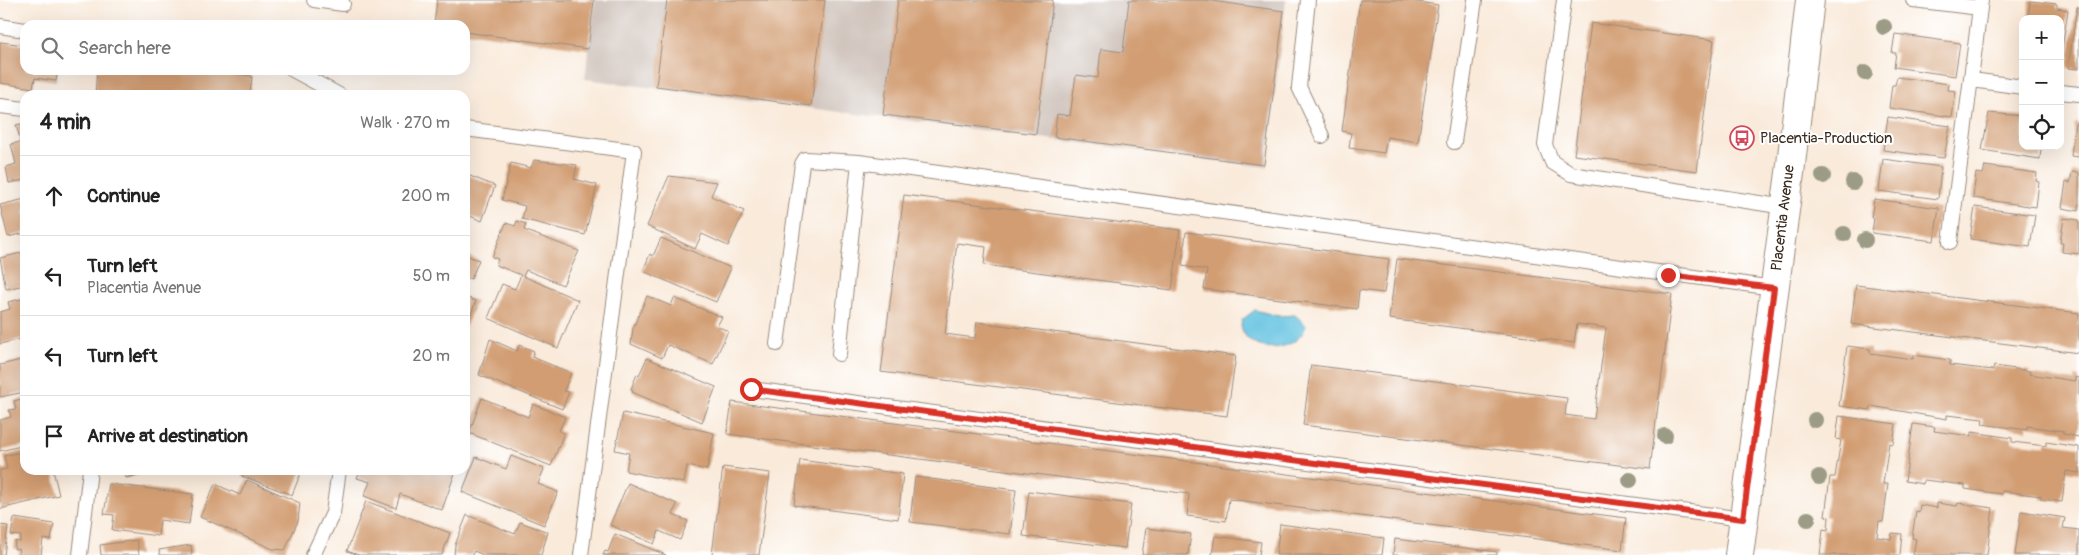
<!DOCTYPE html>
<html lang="en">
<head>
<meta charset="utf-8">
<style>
  :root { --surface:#fff; --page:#f6f6f6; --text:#222; --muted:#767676; --line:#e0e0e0 }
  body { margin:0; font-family:Pangolin,sans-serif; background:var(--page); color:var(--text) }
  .controls { position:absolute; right:15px; top:15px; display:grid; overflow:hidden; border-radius:10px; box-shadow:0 5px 20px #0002 }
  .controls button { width:45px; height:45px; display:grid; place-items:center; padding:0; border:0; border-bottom:1px solid var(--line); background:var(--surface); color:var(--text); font:25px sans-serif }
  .stop { position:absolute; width:15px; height:15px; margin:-11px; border:4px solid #d93025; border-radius:50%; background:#fff }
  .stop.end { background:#d93025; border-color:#fff; box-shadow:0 1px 5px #0008 }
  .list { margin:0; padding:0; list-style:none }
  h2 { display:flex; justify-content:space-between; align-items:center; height:65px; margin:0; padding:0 20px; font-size:21px }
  h2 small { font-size:16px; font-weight:400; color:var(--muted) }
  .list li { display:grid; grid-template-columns:32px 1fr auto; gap:15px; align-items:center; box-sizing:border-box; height:80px; padding:0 20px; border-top:1px solid var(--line) }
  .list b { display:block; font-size:19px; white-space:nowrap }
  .list p { margin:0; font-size:16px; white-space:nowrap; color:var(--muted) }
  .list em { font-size:16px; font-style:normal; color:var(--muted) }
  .icon { flex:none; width:28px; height:28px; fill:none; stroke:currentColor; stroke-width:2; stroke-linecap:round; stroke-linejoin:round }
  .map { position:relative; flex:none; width:2079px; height:555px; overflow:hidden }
  .search { position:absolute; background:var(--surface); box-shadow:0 5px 20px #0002; left:20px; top:20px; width:450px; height:55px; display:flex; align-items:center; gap:12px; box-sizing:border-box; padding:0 18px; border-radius:15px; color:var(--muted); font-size:19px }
  .panel { position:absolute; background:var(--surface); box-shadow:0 5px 20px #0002; left:20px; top:90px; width:450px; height:385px; border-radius:15px }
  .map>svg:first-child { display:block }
  .industrial { fill:#cec1b9 }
  .water { fill:#61c1e0; stroke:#4e767f }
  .building { fill:#d29d72 }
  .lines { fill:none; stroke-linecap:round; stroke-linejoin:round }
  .lane-casing { stroke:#9a8a7c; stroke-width:16 }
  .secondary-casing { stroke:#9a8a7c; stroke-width:30 }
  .lane { stroke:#fff; stroke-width:14 }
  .secondary { stroke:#fff; stroke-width:28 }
  .tree { fill:#9c9c86 }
  .route { stroke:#d93025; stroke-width:6 }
  .labels { text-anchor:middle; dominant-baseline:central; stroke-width:4; stroke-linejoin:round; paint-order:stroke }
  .poi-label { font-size:15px; fill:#3b2a1e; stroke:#fff; text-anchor:start }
  .street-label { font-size:15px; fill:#3b2a1e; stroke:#fff }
</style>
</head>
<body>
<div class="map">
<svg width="2079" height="555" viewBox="0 0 2079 555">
  <rect width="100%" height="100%" fill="#fff"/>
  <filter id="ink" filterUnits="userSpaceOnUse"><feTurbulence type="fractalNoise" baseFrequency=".02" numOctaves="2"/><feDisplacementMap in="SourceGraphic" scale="10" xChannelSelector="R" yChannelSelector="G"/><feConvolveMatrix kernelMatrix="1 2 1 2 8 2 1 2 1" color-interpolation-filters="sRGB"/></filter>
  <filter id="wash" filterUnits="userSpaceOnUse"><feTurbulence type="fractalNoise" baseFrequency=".0096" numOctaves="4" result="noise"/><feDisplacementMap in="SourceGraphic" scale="20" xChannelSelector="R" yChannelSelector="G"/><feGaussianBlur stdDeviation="1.12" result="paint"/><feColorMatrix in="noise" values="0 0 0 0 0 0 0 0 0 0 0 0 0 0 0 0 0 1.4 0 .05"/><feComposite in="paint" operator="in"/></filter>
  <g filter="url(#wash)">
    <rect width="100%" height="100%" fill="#f9eada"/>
    <!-- industrial -->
    <path class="industrial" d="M595 0H1286L1266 167 585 79Z"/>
    <!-- water -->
    <path class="water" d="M1255 310 1278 316 1295 315 1306 325C1300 352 1249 358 1241 326L1242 320Z"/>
    <g id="blocks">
      <!-- building -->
      <path class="building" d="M437 0H594L588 49 465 32V25H434Z
        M667 0H825L811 106 656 86Z
        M898 0H1053L1036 134 883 115Z
        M1129 0H1204L1284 11 1264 165 1054 137 1057 114 1070 116 1076 75 1098 78 1101 49 1123 52Z
        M1360 0H1404L1438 5 1418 142 1387 137 1384 153 1349 148 1351 133 1342 131Z
        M2030 1 2057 4V8L2068 10 2061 55 2060 19H2028Z
        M2077 7H2079V69L2068 68Z
        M1591 23 1714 40 1697 171 1574 155Z
        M1895 34 1960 43 1955 76 1894 67 1896 53H1892Z
        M0 42 25 45V70H58L56 81 35 78 33 88 0 83Z
        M97 70H209L252 76 250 95H95Z
        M1897 77 1949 84 1948 90 1956 91 1952 117 1889 108 1892 85H1895Z
        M1989 113 2023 116V146H2045L2044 148H2041L2040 159 1982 150Z
        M1888 117 1950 126 1944 158 1883 150Z
        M25 123V180L9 183 6 167 16 164 11 144 21 142 16 125Z
        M2075 123 2079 124V157L2071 156Z
        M1883 159 1941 167 1938 199 1879 191Z
        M534 160 577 165 574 179 597 185 585 235 522 219 525 206 502 200 511 163 531 168Z
        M1985 166 2037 173 2036 181 2039 182 2036 207 1973 198 1976 173 1983 174Z
        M2072 172 2079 173V211L2062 208 2066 182 2070 183Z
        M465 174 495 186 482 221 465 214Z
        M669 176 717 182 711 196 744 211 728 246 702 234 695 249 647 226Z
        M904 195 1180 230 1172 290 984 265 986 247 957 243 945 334 975 338 977 322 1236 356 1227 416 881 372Z
        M25 199V233L8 237 0 205Z
        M1874 199 1939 208 1934 241 1872 233 1874 218H1871Z
        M1975 207 2035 215 2030 247 1970 239Z
        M2064 218 2079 220V254L2062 252 2063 243H2060Z
        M517 221 526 224 524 230 579 251 563 285 526 270 523 276 578 300 558 348 488 318 502 284 515 289 521 275 496 265 498 259 492 257 506 223 515 226Z
        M1186 232 1389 259 1384 293 1359 290 1357 309 1204 289 1207 270 1182 266Z
        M661 238 731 268 716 302 643 271 650 254 653 256Z
        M25 252V285L6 289 0 258Z
        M465 255 479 260 471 279 465 277Z
        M1397 259 1672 294 1650 469 1303 425 1311 365 1567 398 1565 415 1594 419 1606 328 1577 324 1574 343 1389 319Z
        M1856 285 2079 313V353L1851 324Z
        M647 296 671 306 674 298 722 317 717 326 728 331 713 364 668 345 662 358 631 344 633 328Z
        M465 297 476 301 465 328Z
        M25 298V338L0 344V312L10 309 8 302Z
        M490 339 517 351 519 345 534 351 532 357 571 373 564 391 569 392 562 409 479 375Z
        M1847 346 1870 349V353L1913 359V355L1950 360V365L1993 370 1994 366 2030 371 2029 374 2075 381V377L2079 378V437L2063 434V431L2027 426V430L1982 424 1983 419 1947 415V419L1871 406 1870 410 1839 406Z
        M647 358 716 387 702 422 632 392 633 390 631 389 637 374 639 375Z
        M25 359V392L0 397V365Z
        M25 398V445L0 451V420L11 417 9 410 16 409 14 401Z
        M482 398 528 417 533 404 565 417 559 431 564 433 551 466 469 433Z
        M732 402 1626 518 1622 550 1229 499 1226 521 1187 516 1189 494 727 434Z
        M623 413 714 433 707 470 687 466 684 483 626 471 629 453 615 450Z
        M1839 416 1896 424 1893 444 1889 443 1883 484H1888L1883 522 1879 521 1877 537 1891 539 1892 533 1902 534 1900 555H1820L1823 529 1828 530 1829 517 1825 516 1830 477H1835L1841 440 1836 439Z
        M1913 424 1935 427 1934 431 1972 436V432L2012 438V442L2046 446V442L2079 447V473L2066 471 2062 502 2041 499V496L2002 491V494L1965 489V485L1924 480 1923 484 1905 481Z
        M25 451V470H53L59 495 0 509V470L7 469 4 456Z
        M511 456 544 469 538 484 558 492 544 525 462 492 476 457 506 469Z
        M800 460 903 474 898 519 794 505Z
        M723 467 770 473 759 555H712Z
        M124 470H154V471L126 478Z
        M245 470H302L292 495 242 476Z
        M360 470H448L455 473 442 510 400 494 396 508 364 496 370 482 357 478Z
        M915 477 1016 490 1010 534 910 522Z
        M247 480 300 503 298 521 285 550 273 549 200 517 215 484 240 495Z
        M628 483 677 504 673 515 688 521 680 540 659 531 654 544 610 525Z
        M109 484 193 494 189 524 160 520 158 536 112 530 114 515 104 514Z
        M1029 491 1131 504 1125 548 1023 536Z
        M366 501 450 533 442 555H359L347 551Z
        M1937 503 1957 506 1958 503 1993 508 1987 555H1913L1916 539 1912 538 1916 511 1919 512 1920 505 1937 508Z
        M2021 511 2065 518 2063 528 2079 530V555H2015Z
        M467 515 515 534 520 522 548 532 541 555H483L474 551 472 555H454L455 545Z
        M14 518 54 524 51 540 43 539 41 555H18L19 549H14L15 541 20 542 21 536 11 535Z
        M1280 524 1384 538 1382 555H1276Z
        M0 525 8 526 4 555H0Z
        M1146 528 1191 534 1188 555H1142Z
        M615 534 666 555H603L605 551 608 552Z
        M1215 536 1261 542 1259 555H1212Z
        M1395 539 1497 552V555H1393Z
        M137 540 139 555H101L100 545Z
        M191 545 192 555H160L159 550Z"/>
    </g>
  </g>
  <g filter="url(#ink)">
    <use href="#blocks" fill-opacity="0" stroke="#9a8a7c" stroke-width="1"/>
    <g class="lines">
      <!-- lane casing -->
      <g class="lane-casing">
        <path id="lane" d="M314 0 343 4
          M1308 0 1299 87 1322 136
          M1564 0 1545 145 1552 162 1571 174 1785 207
          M1913 0 1980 8
          M0 26 25 30
          M293 70 339 95
          M1972 80 2023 87
          M2060 92 2079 94
          M0 106 25 109
          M465 129 634 151 581 555
          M1454 142 1475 0
          M1950 242 1981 0
          M777 344 802 164 805 159 859 162
          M839 354 859 162 1774 288
          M751 389 1743 519
          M80 555 90 470
          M313 555 333 513 339 470"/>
      </g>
      <!-- secondary casing -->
      <g class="secondary-casing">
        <path id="secondary" d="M1739 555 1790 173 1810 0"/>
      </g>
      <!-- lane -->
      <use href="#lane" class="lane"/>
      <!-- secondary -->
      <use href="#secondary" class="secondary"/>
    </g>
    <!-- trees -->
    <g class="tree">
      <circle cx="1884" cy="27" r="8"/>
      <circle cx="1865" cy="73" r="8"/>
      <circle cx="1823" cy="176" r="8"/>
      <circle cx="1853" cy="182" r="8"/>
      <circle cx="1844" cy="234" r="8"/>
      <circle cx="1865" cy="240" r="8"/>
      <circle cx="1815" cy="420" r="8"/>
      <circle cx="1665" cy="436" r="8"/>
      <circle cx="1819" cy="477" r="8"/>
      <circle cx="1630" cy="480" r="8"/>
      <circle cx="1808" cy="519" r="8"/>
    </g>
  </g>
  <g class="lines" filter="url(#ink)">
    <!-- route -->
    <path class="route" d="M751 389 1743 519 1774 288 1668 275"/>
  </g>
  <!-- icons -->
  <defs>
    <g id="bus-ring" transform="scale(1.25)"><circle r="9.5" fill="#fff" stroke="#d1495b" stroke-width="1.5"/><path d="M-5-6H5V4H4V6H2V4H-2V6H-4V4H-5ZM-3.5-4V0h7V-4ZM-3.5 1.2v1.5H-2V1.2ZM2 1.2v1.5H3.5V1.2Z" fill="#d1495b"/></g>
  </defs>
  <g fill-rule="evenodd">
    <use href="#bus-ring" x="1742" y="138"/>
  </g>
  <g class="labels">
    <!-- poi labels -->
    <g class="poi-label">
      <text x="1760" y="138">Placentia-Production</text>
    </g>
    <!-- street labels -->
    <g class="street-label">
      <text transform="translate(1783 218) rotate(-83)">Placentia Avenue</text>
    </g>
  </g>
</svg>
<div class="controls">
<button>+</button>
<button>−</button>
<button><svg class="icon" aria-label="locate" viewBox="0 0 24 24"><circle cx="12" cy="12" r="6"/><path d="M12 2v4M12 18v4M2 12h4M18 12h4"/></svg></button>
</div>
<div class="stop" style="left:751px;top:389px"></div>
<div class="stop end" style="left:1668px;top:275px"></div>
<div class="search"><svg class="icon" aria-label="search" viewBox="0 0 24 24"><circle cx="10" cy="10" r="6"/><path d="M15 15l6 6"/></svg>Search here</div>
<section class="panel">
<h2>4 min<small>Walk · 270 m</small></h2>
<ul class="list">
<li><svg class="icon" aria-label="ahead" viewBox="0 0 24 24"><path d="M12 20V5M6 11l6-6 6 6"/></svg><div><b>Continue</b></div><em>200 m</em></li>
<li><svg class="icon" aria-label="left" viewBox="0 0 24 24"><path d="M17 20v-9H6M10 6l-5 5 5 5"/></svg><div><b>Turn left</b><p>Placentia Avenue</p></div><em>50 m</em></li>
<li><svg class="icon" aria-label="left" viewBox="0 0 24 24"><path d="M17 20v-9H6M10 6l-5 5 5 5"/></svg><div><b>Turn left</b></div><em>20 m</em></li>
<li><svg class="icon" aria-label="arrive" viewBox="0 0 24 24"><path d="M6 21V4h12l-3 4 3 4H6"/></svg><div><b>Arrive at destination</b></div></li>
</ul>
</section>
</div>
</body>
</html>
